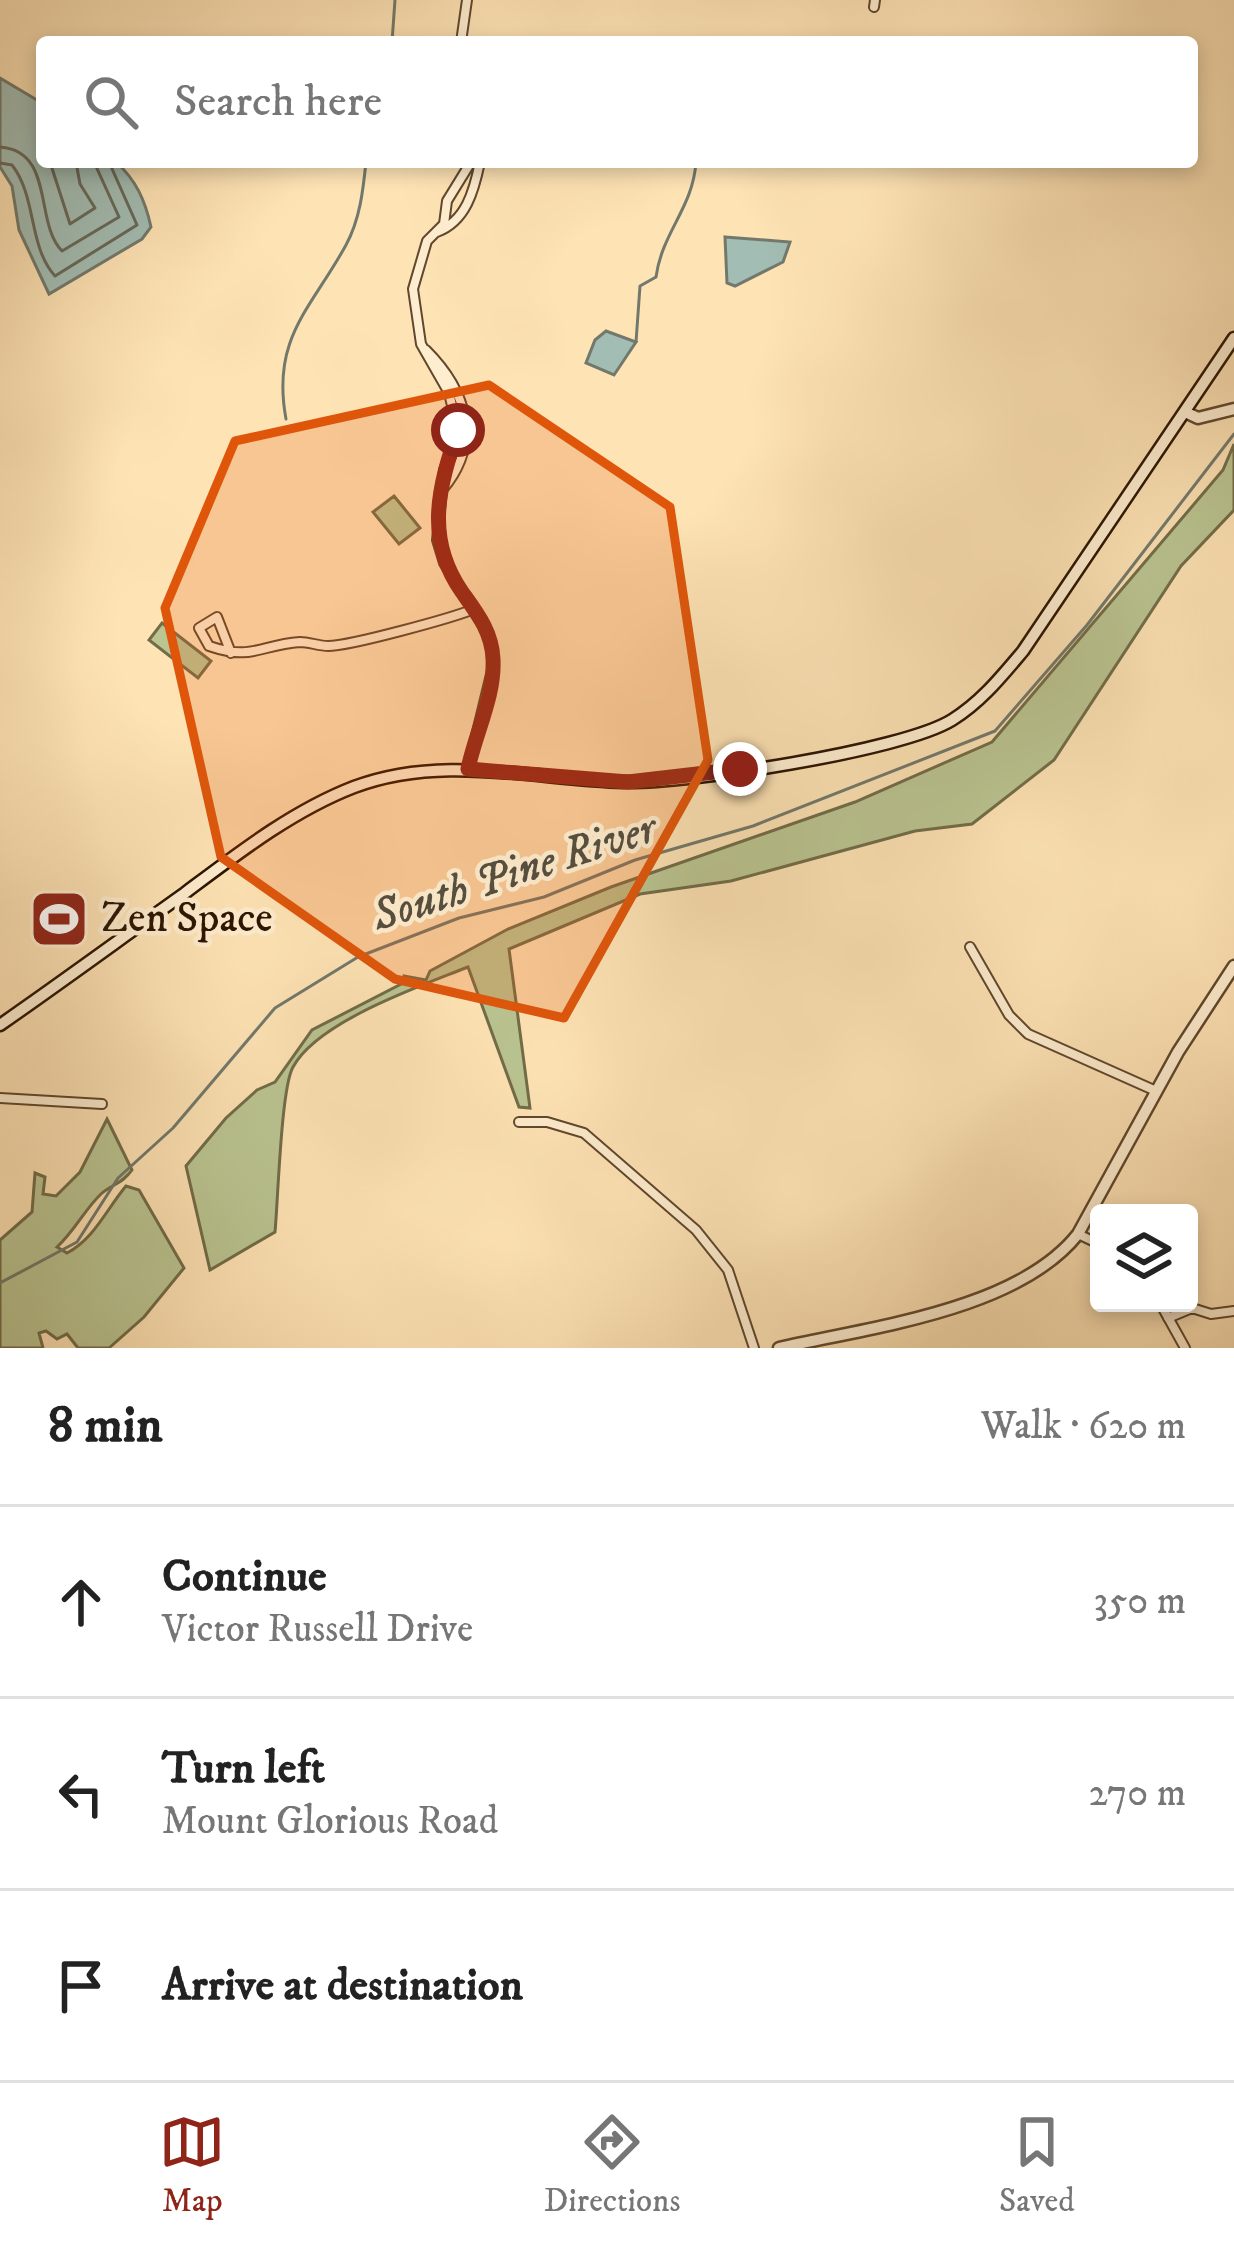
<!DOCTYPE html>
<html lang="en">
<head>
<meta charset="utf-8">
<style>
  :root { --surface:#fff; --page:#f6f6f6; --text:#222; --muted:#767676; --line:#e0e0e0; --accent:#8f2418 }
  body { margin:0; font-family:"IM FELL DW Pica",serif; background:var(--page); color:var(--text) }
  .controls { position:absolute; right:36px; bottom:36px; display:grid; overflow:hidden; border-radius:12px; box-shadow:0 6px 18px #0003 }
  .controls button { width:108px; height:108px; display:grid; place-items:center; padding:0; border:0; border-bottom:3px solid var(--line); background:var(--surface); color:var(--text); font:60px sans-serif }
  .stop { position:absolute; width:36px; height:36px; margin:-27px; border:9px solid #8f2418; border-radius:50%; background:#fff }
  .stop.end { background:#8f2418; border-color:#fff; box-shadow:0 3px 12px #0008 }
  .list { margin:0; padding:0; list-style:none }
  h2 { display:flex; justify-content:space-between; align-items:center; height:156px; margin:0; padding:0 48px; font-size:51px }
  h2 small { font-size:39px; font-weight:400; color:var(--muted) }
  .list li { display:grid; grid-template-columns:78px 1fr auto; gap:36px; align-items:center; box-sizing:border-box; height:192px; padding:0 48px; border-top:3px solid var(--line) }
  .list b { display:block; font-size:45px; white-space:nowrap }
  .list p { margin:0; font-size:39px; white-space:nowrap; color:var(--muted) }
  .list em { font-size:39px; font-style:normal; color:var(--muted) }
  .icon { flex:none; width:66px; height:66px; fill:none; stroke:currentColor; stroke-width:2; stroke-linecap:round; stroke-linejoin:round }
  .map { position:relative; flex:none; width:1234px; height:1348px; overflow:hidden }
  .search { position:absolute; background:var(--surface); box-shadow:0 6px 18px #0003; left:36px; right:36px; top:36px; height:132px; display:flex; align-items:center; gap:30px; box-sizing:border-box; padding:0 42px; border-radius:12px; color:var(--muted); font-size:45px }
  .sheet { height:732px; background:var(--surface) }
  nav { display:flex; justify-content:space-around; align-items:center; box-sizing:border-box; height:168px; border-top:3px solid var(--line); background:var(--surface); font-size:33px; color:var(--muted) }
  nav a { display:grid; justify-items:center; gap:6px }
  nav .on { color:var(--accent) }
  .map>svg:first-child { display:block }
  .green { fill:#bac592; stroke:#726c49; stroke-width:3 }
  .water { fill:#a2bdb4; stroke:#72796c; stroke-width:3 }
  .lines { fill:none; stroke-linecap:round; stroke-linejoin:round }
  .shore { stroke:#66685a; stroke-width:3 }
  .stream { stroke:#72796c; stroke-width:3 }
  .minor-casing { stroke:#60472d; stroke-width:12 }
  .tertiary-casing { stroke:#60472d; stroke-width:15 }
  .secondary-casing { stroke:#2b1300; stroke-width:15 }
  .minor { stroke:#feedcf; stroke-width:8 }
  .tertiary { stroke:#feedcf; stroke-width:10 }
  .secondary { stroke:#feedcf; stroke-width:10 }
  .route { stroke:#8f2418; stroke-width:15 }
  .marked { fill:#df560b; fill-opacity:0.2; stroke:#df560b; stroke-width:9; stroke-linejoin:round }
  .labels { text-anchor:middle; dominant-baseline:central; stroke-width:9; stroke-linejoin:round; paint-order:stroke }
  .poi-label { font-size:42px; fill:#2b1300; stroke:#feedcf; text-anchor:start }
  .water-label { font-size:45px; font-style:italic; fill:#554e3f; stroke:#feedcf }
</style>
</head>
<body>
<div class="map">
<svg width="1234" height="1348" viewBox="0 0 1234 1348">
  <rect width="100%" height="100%" fill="#fee3b5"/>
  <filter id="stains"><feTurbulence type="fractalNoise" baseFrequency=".00167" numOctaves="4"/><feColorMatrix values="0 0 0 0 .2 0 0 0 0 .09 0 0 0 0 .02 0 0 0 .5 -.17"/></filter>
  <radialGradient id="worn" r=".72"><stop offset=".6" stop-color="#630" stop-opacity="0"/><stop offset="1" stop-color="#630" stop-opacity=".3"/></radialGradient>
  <!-- green -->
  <path class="green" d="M1234 444V510L1181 566 1054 760 972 824 915 831 731 881 640 894 509 949 530 1108 519 1107 468 967C421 986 318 1021 293 1067 281 1088 278 1201 275 1232L210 1270 186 1166 226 1118 257 1090 275 1082 312 1030 403 983 404 976 426 980 430 971 508 929 611 887 855 802 992 742 1223 470Z
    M394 496 420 528 399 544 373 512Z
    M162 623 211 661 198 678 149 640Z
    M107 1119 132 1170C122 1184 112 1184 101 1194 85 1209 74 1232 57 1247L67 1253C94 1239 106 1210 126 1186L139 1190 184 1268 144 1317 109 1348H78L67 1334 57 1339 46 1331 39 1333 43 1348H0V1240L32 1212 35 1173 45 1177 43 1194 56 1196 80 1172Z"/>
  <!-- water -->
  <path class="water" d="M0 78 42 103V162H116C136 180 145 200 151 227L142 239 49 294 19 230 12 186 0 167Z
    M725 237 790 242 783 262 735 286 727 283Z
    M606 331 636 342 614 375 586 363 595 340Z"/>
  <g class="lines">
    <!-- shore -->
    <path class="shore" d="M0 147C55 151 34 223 62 251L119 217 94 162
      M50 162 70 224 95 208 80 184 76 162
      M0 163 12 165C37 197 28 246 55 276L137 225 109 162"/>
    <!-- stream -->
    <path class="stream" d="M392 42 395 0
      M636 342 640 286 656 277C662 232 693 208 696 162
      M286 419C271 338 311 309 346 245 360 219 363 191 366 162
      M0 1283 77 1242 118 1178 173 1128 275 1008 358 957 459 918 544 897 635 860 753 826 995 731 1087 625 1234 434"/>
    <!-- minor casing -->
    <g class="minor-casing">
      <path id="minor" d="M874 7 875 0
        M461 42 467 0
        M437 232C466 221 474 191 480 162
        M426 350C466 390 483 441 443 489
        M231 653 217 617 199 628 209 646C253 661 259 645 300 642 309 642 319 646 328 646 350 646 452 618 474 609
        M468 769 494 662 487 631 444 563 437 540 444 470 458 431 449 393 421 344 413 289 427 241 444 224 447 201 471 162
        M970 947 1009 1015 1028 1034 1156 1091
        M0 1098 102 1104
        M519 1122H547L584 1133 696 1230 728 1270 754 1348
        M1078 1234 1099 1244
        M1160 1303 1185 1348
        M1168 1318 1192 1308 1211 1314 1234 1311"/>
    </g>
    <!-- tertiary casing -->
    <g class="tertiary-casing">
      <path id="tertiary" d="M1185 412 1198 418 1234 409
        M779 1348C871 1327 1018 1310 1078 1234L1178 1052 1234 966"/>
    </g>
    <!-- secondary casing -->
    <g class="secondary-casing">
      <path id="secondary" d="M0 1025C62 982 123 937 185 893 237 854 292 811 354 787 441 754 533 779 623 782 685 784 902 751 952 720 981 702 1001 677 1023 651L1234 338"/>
    </g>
    <!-- minor -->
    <use href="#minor" class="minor"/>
    <!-- tertiary -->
    <use href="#tertiary" class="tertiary"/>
    <!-- secondary -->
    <use href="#secondary" class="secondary"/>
  </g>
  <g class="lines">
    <!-- route -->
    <path class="route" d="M458 430C438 488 425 539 462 592 477 613 492 632 493 659 495 696 475 734 468 769L628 782 740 769"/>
  </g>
  <!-- marked area -->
  <path class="marked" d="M489 385 670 507 708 760 564 1018 395 979 221 857 165 608 235 441Z"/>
  <!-- icons -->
  <defs>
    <g id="stadium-square" transform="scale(3)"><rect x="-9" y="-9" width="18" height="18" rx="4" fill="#8f2418" stroke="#feedcf"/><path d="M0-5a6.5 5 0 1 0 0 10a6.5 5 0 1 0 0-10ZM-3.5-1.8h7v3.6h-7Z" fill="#fff"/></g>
  </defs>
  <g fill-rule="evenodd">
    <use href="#stadium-square" x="59" y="919"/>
  </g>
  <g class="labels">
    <!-- poi labels -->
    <g class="poi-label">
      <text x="101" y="919">Zen Space</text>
    </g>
    <!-- water labels -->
    <g class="water-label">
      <text transform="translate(514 873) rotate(-18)">South Pine River</text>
    </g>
  </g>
  <rect width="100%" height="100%" filter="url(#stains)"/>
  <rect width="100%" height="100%" fill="url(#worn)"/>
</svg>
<div class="controls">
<button><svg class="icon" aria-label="layers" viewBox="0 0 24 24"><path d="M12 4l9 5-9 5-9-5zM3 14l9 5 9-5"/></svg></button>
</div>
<div class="stop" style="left:458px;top:430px"></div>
<div class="stop end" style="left:740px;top:769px"></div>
<div class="search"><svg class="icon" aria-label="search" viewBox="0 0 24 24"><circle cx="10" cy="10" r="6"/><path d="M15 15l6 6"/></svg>Search here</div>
</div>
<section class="sheet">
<h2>8 min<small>Walk · 620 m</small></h2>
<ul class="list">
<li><svg class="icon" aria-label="ahead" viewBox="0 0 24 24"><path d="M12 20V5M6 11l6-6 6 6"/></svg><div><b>Continue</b><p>Victor Russell Drive</p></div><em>350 m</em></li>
<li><svg class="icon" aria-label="left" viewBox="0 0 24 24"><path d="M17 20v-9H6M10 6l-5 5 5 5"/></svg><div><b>Turn left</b><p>Mount Glorious Road</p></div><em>270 m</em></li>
<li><svg class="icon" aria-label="arrive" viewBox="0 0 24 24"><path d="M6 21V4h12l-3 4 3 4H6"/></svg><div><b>Arrive at destination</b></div></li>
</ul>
</section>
<nav>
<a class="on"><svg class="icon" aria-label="map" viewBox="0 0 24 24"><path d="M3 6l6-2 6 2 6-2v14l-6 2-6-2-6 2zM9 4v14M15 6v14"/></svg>Map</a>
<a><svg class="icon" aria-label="directions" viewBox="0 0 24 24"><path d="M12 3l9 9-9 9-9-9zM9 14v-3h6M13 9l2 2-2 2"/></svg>Directions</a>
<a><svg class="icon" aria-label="saved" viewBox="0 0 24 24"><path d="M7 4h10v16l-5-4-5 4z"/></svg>Saved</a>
</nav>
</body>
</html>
